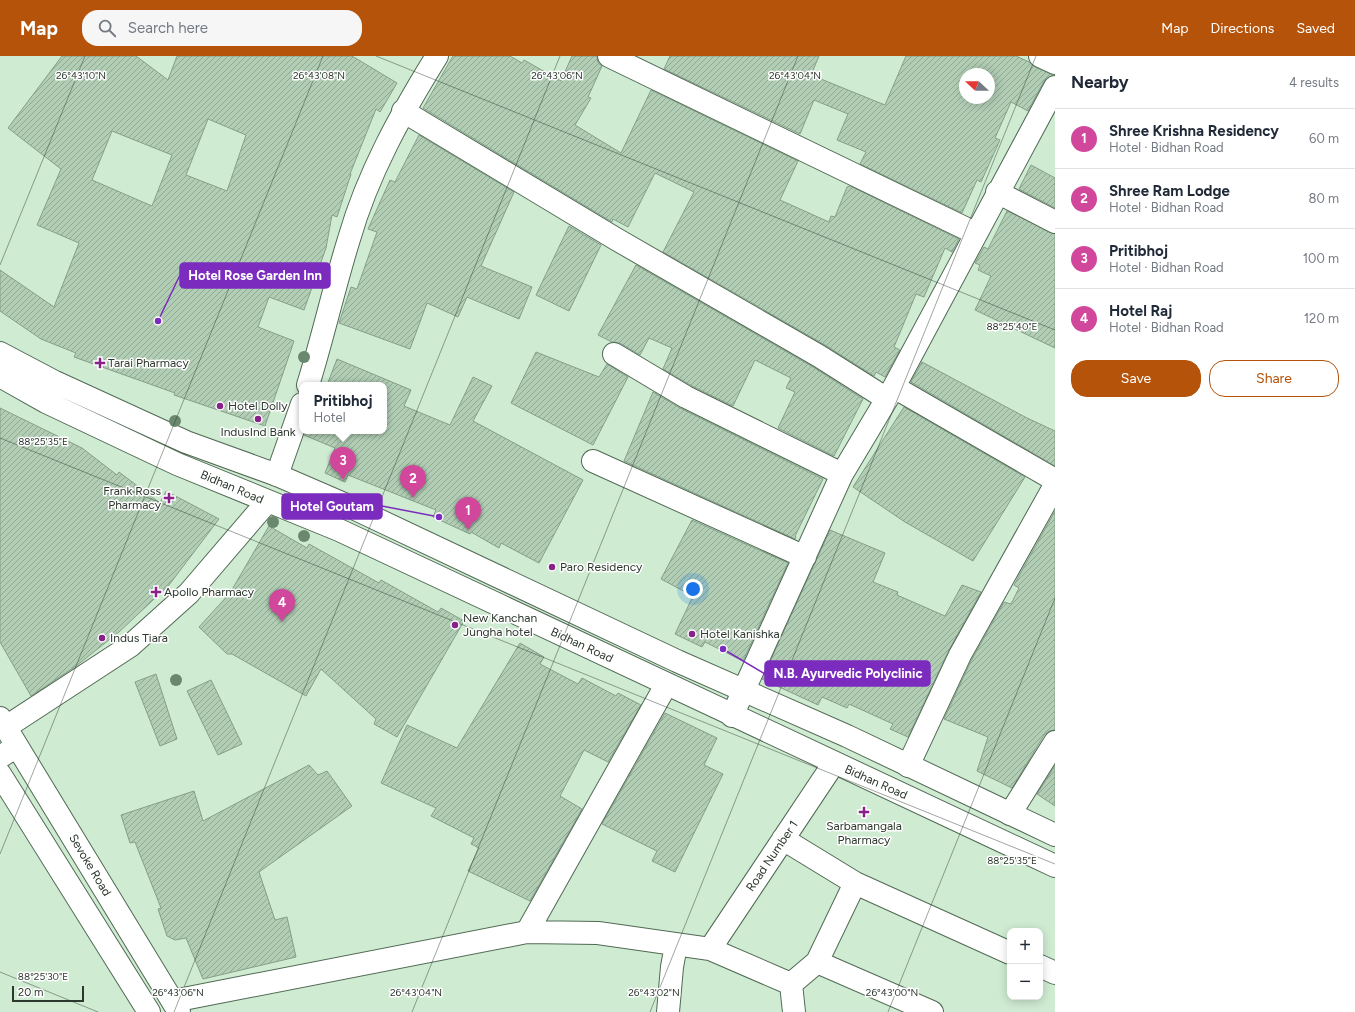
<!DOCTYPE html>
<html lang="en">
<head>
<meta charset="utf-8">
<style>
  :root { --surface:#fff; --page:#f6f6f7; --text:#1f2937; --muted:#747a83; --line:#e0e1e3; --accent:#b45309 }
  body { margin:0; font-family:Figtree,sans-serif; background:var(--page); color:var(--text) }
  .controls { position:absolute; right:12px; bottom:12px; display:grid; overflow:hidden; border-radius:8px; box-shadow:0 2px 10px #0003 }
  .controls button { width:36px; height:36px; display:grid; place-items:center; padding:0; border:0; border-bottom:1px solid var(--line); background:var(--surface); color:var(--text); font:20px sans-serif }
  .compass { position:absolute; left:959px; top:12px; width:36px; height:36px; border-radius:50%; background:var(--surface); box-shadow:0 2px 10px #0003; rotate:292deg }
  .scale { position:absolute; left:12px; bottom:10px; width:72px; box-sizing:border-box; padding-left:4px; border:2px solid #2c372d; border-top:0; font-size:11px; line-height:14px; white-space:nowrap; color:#2c372d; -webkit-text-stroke:3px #fff; paint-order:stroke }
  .you { position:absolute; left:693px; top:533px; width:14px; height:14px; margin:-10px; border:3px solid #fff; border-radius:50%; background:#1a73e8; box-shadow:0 0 0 6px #1a73e833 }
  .badge { display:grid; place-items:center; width:26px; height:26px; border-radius:50%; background:var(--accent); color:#fff; font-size:13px; font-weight:700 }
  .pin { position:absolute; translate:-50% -33px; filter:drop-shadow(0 1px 2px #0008) }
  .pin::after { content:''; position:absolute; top:21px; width:14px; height:12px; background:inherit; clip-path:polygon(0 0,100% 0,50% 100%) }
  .popup { position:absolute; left:299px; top:326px; width:88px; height:52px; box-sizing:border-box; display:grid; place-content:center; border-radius:8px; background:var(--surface); filter:drop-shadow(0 1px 3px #0005); font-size:13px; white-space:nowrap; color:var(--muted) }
  .popup b { font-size:15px; color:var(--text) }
  .popup::after { content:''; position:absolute; left:50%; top:100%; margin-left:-8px; border:8px solid transparent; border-top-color:var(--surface) }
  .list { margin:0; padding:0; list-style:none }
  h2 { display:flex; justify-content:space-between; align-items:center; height:52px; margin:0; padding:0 16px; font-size:17px }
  h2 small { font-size:13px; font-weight:400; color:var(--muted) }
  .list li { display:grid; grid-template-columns:26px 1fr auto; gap:12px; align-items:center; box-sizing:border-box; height:60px; padding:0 16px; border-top:1px solid var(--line) }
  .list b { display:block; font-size:15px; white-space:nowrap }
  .list p { margin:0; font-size:13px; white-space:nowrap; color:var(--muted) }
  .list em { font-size:13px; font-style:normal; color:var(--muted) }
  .actions { display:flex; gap:8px; padding:12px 16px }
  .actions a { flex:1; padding:9px 0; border:1px solid var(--accent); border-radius:16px; text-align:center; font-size:14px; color:var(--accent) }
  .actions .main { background:var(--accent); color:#fff }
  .icon { flex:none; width:22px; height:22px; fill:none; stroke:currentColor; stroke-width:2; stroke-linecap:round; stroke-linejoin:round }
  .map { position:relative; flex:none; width:1055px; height:956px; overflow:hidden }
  header { display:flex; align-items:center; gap:24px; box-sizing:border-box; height:56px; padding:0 20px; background:var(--accent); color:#fff }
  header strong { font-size:19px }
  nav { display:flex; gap:22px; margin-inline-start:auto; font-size:14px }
  .search { width:280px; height:36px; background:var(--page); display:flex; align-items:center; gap:10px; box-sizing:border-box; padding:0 14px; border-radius:16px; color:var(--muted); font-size:15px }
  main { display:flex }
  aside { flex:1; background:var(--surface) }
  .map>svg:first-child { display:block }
  .building { fill:url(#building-hatch); stroke:#859f88; fill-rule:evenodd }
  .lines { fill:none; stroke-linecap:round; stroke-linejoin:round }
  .minor-casing { stroke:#516a54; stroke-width:24 }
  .major-casing { stroke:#516a54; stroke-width:24 }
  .minor { stroke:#fff; stroke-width:22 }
  .major { stroke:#fff; stroke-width:22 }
  .tree { fill:#69886e }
  .ticks { fill:none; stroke:#2c372d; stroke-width:1; stroke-opacity:0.45 }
  .poi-dot { fill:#882188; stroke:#fff; stroke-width:1.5 }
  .labels { text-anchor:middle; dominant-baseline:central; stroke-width:3; stroke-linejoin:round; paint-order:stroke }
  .poi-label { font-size:12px; fill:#2c372d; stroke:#fff; text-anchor:start }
  .street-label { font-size:12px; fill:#2c372d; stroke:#fff }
  .ticks-label { font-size:10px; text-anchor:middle; fill:#2c372d; stroke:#fff; stroke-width:3; stroke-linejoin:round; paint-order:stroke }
  .leader { fill:none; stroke:#7b2cbf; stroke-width:1.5 }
  .callout-dot { fill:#7b2cbf; stroke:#fff; stroke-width:1.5 }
  .callout { fill:#7b2cbf; stroke:#7b2cbf; stroke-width:1.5 }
  .callout-label { font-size:13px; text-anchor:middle; font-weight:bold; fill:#fff }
</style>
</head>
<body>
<header>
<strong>Map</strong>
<div class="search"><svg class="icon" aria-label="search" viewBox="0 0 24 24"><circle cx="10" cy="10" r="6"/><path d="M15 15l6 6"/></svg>Search here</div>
<nav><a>Map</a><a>Directions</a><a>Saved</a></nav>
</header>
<main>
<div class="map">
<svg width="1055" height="956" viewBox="0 0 1055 956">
  <defs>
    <pattern id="building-hatch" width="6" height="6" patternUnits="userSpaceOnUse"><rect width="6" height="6" fill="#b1cdb4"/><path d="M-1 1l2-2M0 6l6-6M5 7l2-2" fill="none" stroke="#90a793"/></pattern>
  </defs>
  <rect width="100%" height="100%" fill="#cfebd2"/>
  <!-- building -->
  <path class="building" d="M62 0H136L168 24 177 0H352L397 27 380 56 376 53 350 118H351L337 161 332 159 326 192 304 254 269 241 258 271 294 285 265 370 174 339 175 337 74 301 76 297 41 283 0 255V214L54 251 79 187 37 169 61 113 8 72ZM208 63 246 79 227 135 186 119ZM112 75 172 99 152 150 92 124Z
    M453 0H510L522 7 524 4 561 25 572 0H597L598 7 602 10 588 41 591 42 575 69 621 97 651 34 798 105 780 144 829 166 831 160 835 161 847 131 850 130 959 183 952 196 945 192 924 241 916 238 894 291 900 294 885 321 876 316 874 320 825 289 663 196 694 136 655 117 628 171 613 163 612 166 423 52Z
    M670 0H819L811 19 885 49 906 0H1016L1029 6 1035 11 1053 19 1044 25 1028 55 1011 46 995 82 1000 84 981 126 977 124 962 157 860 108 866 96 837 84 848 58 814 44 800 78 664 13ZM965 18H989V42H965Z
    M419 79 514 136 481 210 532 231 519 263 467 241 458 261 427 247 410 293 339 267 351 231 357 233 377 176 368 173 390 124 395 126Z
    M1031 109 1055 122V152L1019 133Z
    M1007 155 1055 178V292L975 254 991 220 978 214 980 209 975 207 984 191 988 193Z
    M569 170 601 189 569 255 536 239Z
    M636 209 813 311 863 343 834 400 778 372 795 336 786 332 791 322 755 304 733 350 692 330 663 313 672 292 649 282 640 299 620 287 612 286 598 279Z
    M536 296 599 321 607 308 628 321 593 389 511 347Z
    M337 303 411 334 404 350 450 369 473 321 492 330 473 365 583 424 539 507 501 487 499 492 471 476 470 478 433 461 436 454 348 419 345 426 325 417 335 392 304 379 306 375H384V329H327Z
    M922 306 1027 362 1055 375V410L911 326Z
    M653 336 680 352 823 423 795 480 796 481 795 483 624 405Z
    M904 351 1025 421 973 505 905 466 853 431Z
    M0 352 82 392 117 419 119 416 160 447 166 435 219 463 169 529 119 576 76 610 31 640 0 586Z
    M1055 455V674L1049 675 1044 679 1012 732 977 715 988 681 944 663 971 605 1004 546 1011 548 1019 532 1014 529Z
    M692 464 788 507 743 605 705 586 702 591 675 578 693 540 661 523Z
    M269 470 307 492 309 488 379 527 381 524 438 556 441 552 464 565 397 681 374 668 376 663 321 613 306 640 232 598H227L199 571 230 537Z
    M830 474 885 497 873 526 898 536 897 539 945 560 962 529 981 536 949 594 908 681 890 673 893 668 849 648 847 652 822 641 818 649 762 623Z
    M520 587 544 601 540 608 578 628 582 622 616 640 618 637 641 649 608 706 584 694 560 740 582 753 530 845 468 815 479 792 471 788 474 782 431 760 436 752 381 727 407 669 457 692Z
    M156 618 177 683 160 690 135 626Z
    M211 624 242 688 218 699 187 635Z
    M665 657 717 682 704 709 723 718 675 816 652 805 657 795 602 768Z
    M309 709 318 719 327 715 352 750 259 816 275 864 287 861 296 901 203 923 186 882 175 884 167 880 158 853 161 852 135 786 130 787 121 759 194 735 203 765Z
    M1055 710V750L1037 738Z"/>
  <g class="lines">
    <!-- minor casing -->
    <g class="minor-casing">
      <path id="minor" d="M609 0 975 177
        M1040 0 1055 7
        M403 55 616 183 819 300 887 343
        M997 136 1055 166
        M614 298 686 341 842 418
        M308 329C323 281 334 231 349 183 368 117 401 58 437 0
        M894 331 1055 424
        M593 405 805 501
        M277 419 302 348
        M732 660 842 418 894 331 1055 31
        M6 671 130 590 189 537 267 446
        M908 710 960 599 1055 429
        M1010 758 1055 686
        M783 783 855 827 1010 897
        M527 876 666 629
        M710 893 834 707
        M817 906 932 956
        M1040 910 1055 917
        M173 945 527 876 598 877 710 893 791 928
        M668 956 672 911 676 889
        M794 956 791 928 817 906 855 827"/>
    </g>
    <!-- major casing -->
    <g class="major-casing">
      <path id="major" d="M0 297 55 326 186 386 277 419 351 451 677 605 847 680 1055 779
        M0 320 46 346 177 408 339 474 1055 810
        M0 662 179 956
        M0 701 17 690
        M0 718 149 956"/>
    </g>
    <!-- minor -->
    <use href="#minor" class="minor"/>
    <!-- major -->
    <use href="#major" class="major"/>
  </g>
  <!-- trees -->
  <g class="tree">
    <circle cx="304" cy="301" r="6"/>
    <circle cx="175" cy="365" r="6"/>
    <circle cx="273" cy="466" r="6"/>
    <circle cx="304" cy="480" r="6"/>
    <circle cx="176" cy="624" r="6"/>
  </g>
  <!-- ticks -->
  <path class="ticks" d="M376 0 1055 274M0 209 85 0M0 382 1055 808M0 798 323 0M0 916 98 956M174 956 560 0M412 956 798 0M650 956 1036 0M888 956 1055 542"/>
  <!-- markers -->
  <g class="poi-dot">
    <path d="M98 301h4v4h4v4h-4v4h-4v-4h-4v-4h4z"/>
    <circle cx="220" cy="350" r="4"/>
    <circle cx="258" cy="363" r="4"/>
    <path d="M167 436h4v4h4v4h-4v4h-4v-4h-4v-4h4z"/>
    <circle cx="552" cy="511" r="4"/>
    <path d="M154 530h4v4h4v4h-4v4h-4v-4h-4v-4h4z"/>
    <circle cx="455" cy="569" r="4"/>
    <circle cx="692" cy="578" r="4"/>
    <circle cx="102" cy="582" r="4"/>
    <path d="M862 750h4v4h4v4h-4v4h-4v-4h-4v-4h4z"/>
  </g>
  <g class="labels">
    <!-- poi labels -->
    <g class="poi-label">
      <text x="108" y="307">Tarai Pharmacy</text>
      <text x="228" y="350">Hotel Dolly</text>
      <text x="258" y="376" text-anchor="middle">IndusInd Bank</text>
      <text x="161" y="435" text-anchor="end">Frank Ross<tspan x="161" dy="14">Pharmacy</tspan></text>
      <text x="560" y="511">Paro Residency</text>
      <text x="164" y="536">Apollo Pharmacy</text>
      <text x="463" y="562">New Kanchan<tspan x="463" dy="14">Jungha hotel</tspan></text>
      <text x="700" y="578">Hotel Kanishka</text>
      <text x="110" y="582">Indus Tiara</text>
      <text x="864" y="770" text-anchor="middle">Sarbamangala<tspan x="864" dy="14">Pharmacy</tspan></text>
    </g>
    <!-- street labels -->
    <g class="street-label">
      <text transform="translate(232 431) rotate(23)">Bidhan Road</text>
      <text transform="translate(582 589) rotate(25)">Bidhan Road</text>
      <text transform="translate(876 726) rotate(24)">Bidhan Road</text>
      <text transform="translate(772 800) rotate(-56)">Road Number 1</text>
      <text transform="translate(90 809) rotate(59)">Sevoke Road</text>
    </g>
  </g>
  <g class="ticks-label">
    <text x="81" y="23">26°43'10"N</text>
    <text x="319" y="23">26°43'08"N</text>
    <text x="557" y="23">26°43'06"N</text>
    <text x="795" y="23">26°43'04"N</text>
    <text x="1012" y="274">88°25'40"E</text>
    <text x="43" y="389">88°25'35"E</text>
    <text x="1012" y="808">88°25'35"E</text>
    <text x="43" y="924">88°25'30"E</text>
    <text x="178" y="940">26°43'06"N</text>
    <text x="416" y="940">26°43'04"N</text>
    <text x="654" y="940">26°43'02"N</text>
    <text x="892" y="940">26°43'00"N</text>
  </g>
  <!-- callouts -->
  <path class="leader" d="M158 265L180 219M439 461L382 450M723 593L765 618"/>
  <g class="callout-dot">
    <circle cx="158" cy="265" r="4"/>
    <circle cx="439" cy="461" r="4"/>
    <circle cx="723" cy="593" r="4"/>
  </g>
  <g class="callout">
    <rect x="180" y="207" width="150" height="25" rx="4"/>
    <rect x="282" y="438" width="100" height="25" rx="4"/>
    <rect x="765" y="605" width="165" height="25" rx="4"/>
  </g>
  <g class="callout-label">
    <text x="255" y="224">Hotel Rose Garden Inn</text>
    <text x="332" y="455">Hotel Goutam</text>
    <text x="848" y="622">N.B. Ayurvedic Polyclinic</text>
  </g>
</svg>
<div class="controls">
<button>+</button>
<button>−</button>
</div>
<svg class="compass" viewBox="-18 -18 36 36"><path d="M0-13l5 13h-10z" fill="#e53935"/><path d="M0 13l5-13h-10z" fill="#747a83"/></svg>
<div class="scale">20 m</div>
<div class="you"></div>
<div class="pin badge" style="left:468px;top:474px;background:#d1479c">1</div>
<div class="pin badge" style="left:413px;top:442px;background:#d1479c">2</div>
<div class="pin badge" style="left:343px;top:424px;background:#d1479c">3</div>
<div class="popup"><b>Pritibhoj</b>Hotel</div>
<div class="pin badge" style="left:282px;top:566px;background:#d1479c">4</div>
</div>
<aside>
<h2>Nearby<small>4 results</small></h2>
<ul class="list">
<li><span class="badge" style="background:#d1479c">1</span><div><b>Shree Krishna Residency</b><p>Hotel · Bidhan Road</p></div><em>60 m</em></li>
<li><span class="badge" style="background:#d1479c">2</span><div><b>Shree Ram Lodge</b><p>Hotel · Bidhan Road</p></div><em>80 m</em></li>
<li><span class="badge" style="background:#d1479c">3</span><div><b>Pritibhoj</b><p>Hotel · Bidhan Road</p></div><em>100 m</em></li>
<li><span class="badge" style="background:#d1479c">4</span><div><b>Hotel Raj</b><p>Hotel · Bidhan Road</p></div><em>120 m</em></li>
</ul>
<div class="actions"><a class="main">Save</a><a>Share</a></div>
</aside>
</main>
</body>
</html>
